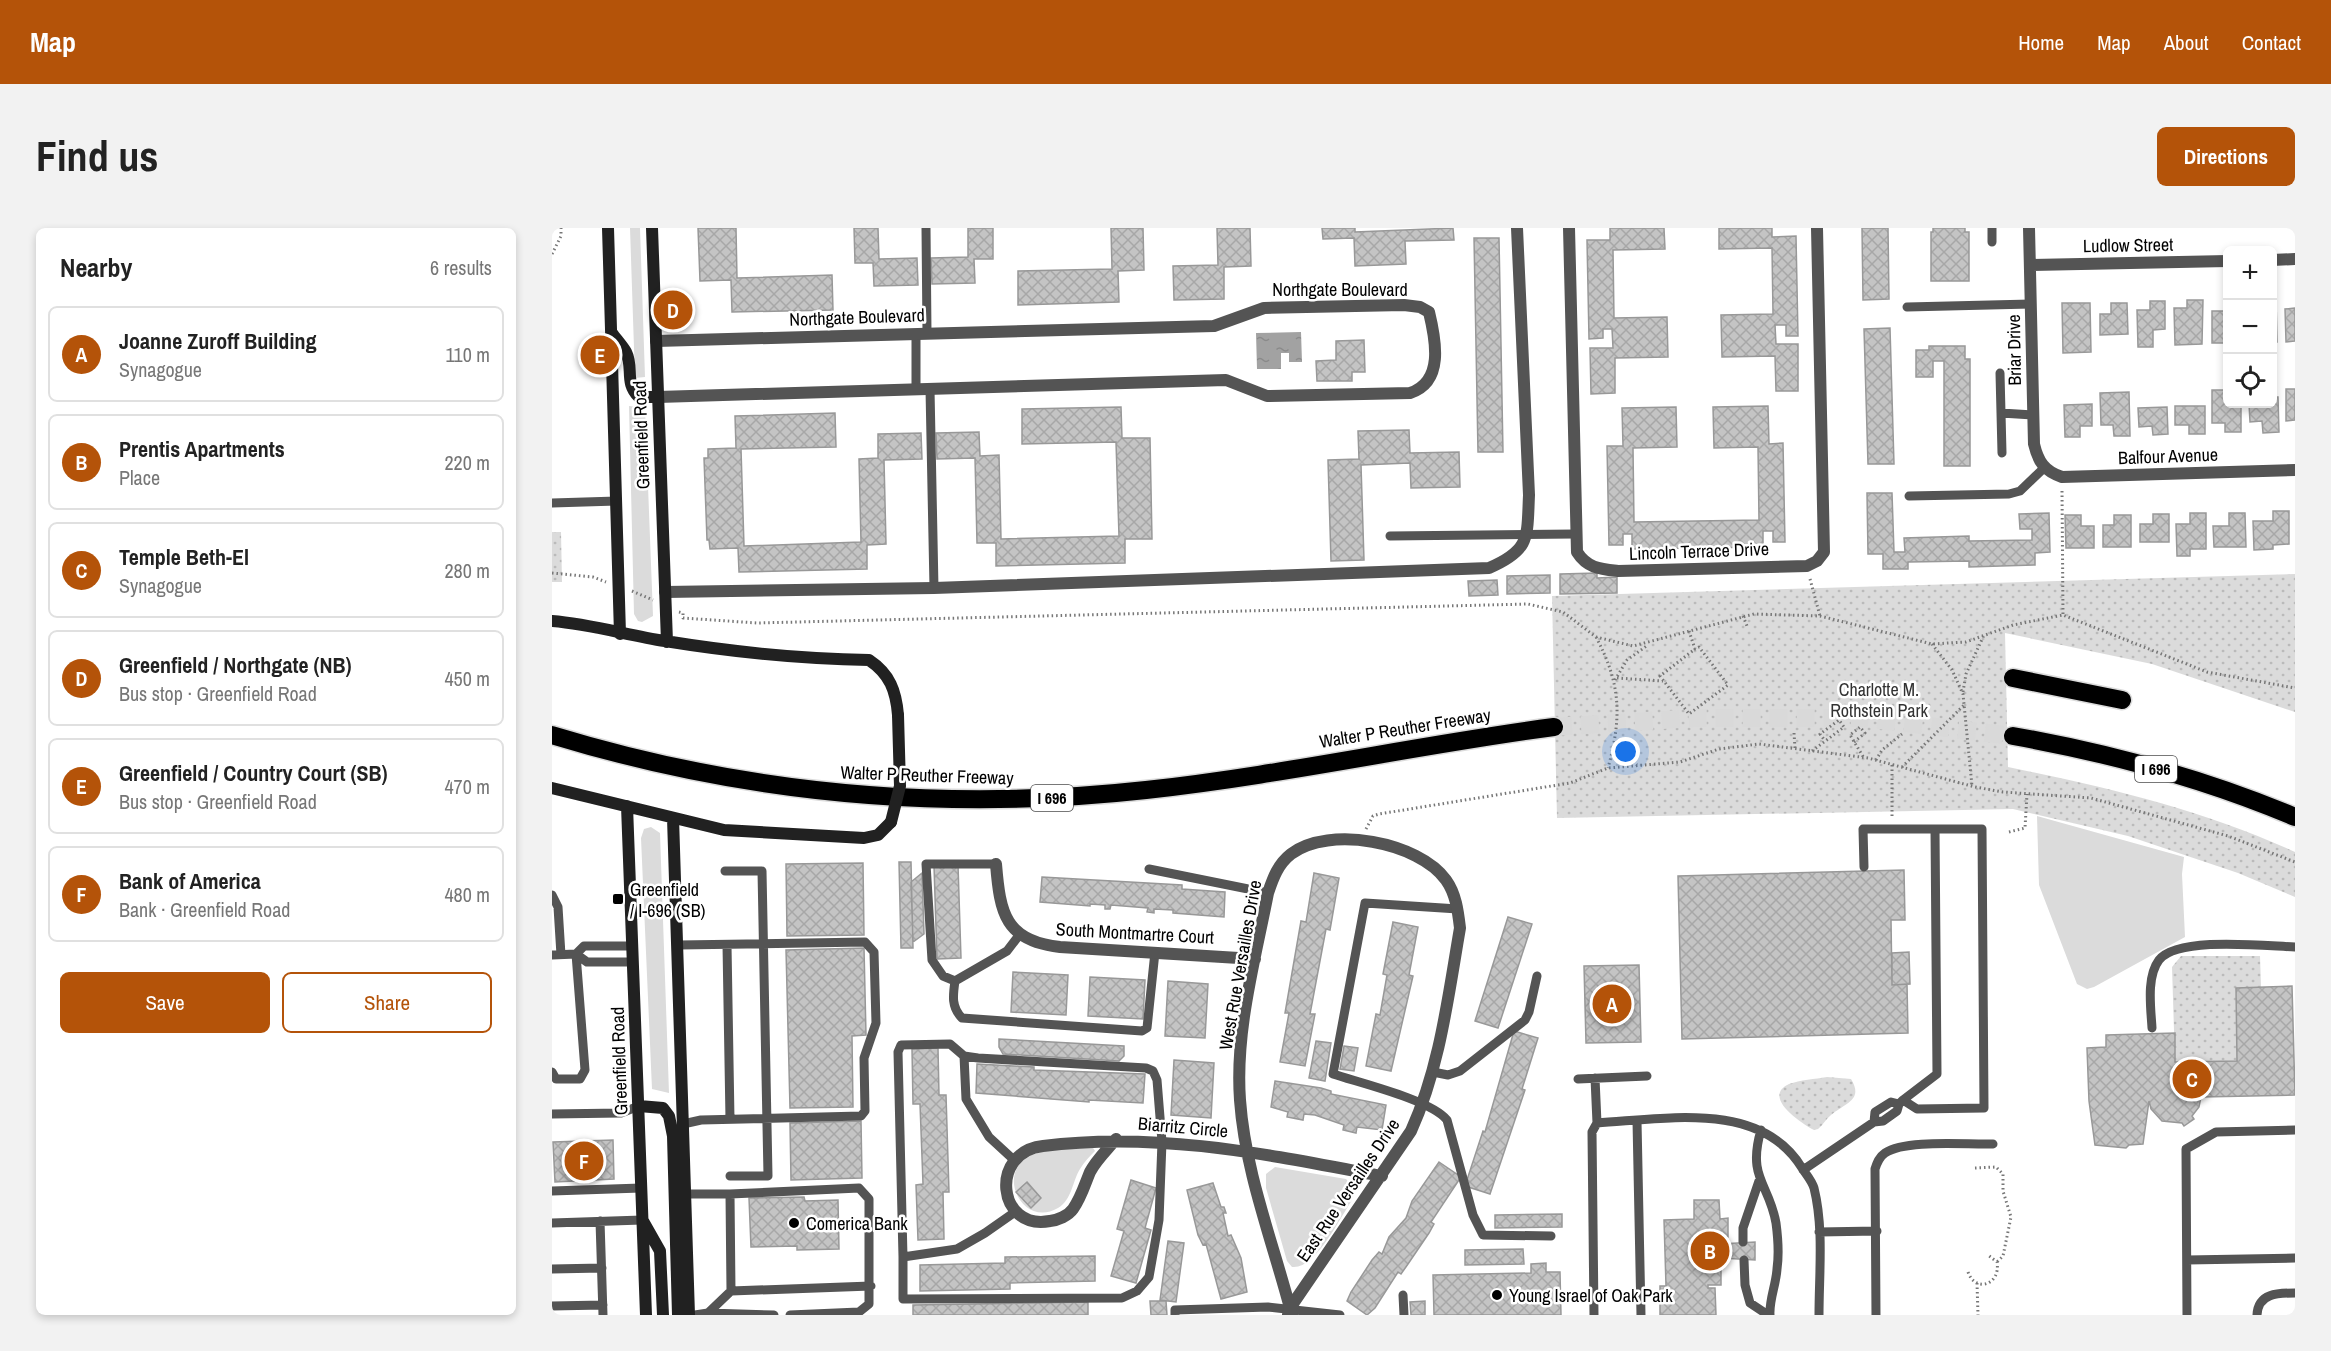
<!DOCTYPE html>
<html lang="en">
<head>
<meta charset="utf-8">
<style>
  :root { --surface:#fff; --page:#f2f2f2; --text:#222; --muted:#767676; --line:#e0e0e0; --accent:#b45309 }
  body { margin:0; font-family:"Archivo Narrow",sans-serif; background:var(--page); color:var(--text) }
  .controls { position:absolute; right:18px; top:18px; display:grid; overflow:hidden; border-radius:9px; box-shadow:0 3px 9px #0003 }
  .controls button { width:54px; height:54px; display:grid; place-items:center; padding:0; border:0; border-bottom:2px solid var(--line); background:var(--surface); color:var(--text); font:30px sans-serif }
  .you { position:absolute; left:1074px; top:524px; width:21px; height:21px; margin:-15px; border:4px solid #fff; border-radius:50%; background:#1a73e8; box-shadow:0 0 0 9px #1a73e833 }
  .badge { display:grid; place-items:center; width:39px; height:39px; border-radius:50%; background:var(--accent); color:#fff; font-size:20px; font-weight:700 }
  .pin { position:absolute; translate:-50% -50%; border:3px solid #fff; box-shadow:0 2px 6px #0006 }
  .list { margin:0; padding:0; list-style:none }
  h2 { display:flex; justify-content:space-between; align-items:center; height:78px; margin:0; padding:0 24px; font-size:26px }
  h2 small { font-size:20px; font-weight:400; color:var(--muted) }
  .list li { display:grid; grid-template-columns:39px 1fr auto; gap:18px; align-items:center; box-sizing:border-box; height:96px; margin:0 12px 12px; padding:0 12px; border:2px solid var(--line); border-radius:9px }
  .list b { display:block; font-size:22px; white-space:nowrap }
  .list p { margin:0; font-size:20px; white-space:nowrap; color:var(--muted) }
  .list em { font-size:20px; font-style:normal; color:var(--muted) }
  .actions { display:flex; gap:12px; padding:18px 24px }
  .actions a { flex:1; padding:14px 0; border:2px solid var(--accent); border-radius:9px; text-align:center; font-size:21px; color:var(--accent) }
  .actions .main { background:var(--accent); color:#fff }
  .icon { flex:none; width:33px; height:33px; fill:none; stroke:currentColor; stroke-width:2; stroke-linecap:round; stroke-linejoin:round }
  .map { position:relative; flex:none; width:1743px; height:1087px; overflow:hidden; border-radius:9px }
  header { display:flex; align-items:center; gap:36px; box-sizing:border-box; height:84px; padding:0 30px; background:var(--accent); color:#fff }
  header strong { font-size:28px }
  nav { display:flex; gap:33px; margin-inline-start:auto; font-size:21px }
  .intro { display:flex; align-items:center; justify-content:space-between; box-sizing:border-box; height:144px; padding:0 36px }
  h1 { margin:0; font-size:42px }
  .button { padding:15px 27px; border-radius:9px; background:var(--accent); color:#fff; font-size:21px; font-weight:700 }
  main { display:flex; gap:36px; padding:0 36px }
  aside { flex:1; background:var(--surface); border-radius:9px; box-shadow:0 3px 9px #0003 }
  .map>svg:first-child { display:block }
  .green { fill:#dbdbdb }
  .park { fill:url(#park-dots) }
  .water { fill:url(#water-ripples) }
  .building { fill:url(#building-cross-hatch); stroke:#989898; stroke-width:1.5 }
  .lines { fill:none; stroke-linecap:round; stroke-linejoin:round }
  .motorway-tunnel { stroke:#d9d9d9; stroke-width:18; stroke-dasharray:18 9; stroke-linecap:butt }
  .motorway-casing { stroke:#dbdbdb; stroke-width:21 }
  .path { stroke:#767676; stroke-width:3; stroke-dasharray:1.5 3; stroke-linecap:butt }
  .service { stroke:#545454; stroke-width:9 }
  .minor { stroke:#545454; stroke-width:12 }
  .secondary { stroke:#212121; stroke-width:12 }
  .motorway { stroke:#000; stroke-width:18 }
  .secondary-bridge { stroke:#212121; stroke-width:12 }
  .poi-dot { fill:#000; stroke:#fff; stroke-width:2 }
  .labels { text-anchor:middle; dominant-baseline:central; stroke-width:5; stroke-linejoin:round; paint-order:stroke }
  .shield { fill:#fff; stroke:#4c4c4c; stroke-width:1.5 }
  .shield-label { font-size:16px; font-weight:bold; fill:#000 }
  .street-label { font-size:18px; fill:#000; stroke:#fff }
  .park-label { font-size:18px; fill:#323232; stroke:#fff }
  .poi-label { font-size:18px; fill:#000; stroke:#fff; text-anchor:start }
</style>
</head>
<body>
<header>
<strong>Map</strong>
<nav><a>Home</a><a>Map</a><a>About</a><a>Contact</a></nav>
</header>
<div class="intro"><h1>Find us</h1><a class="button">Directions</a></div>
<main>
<aside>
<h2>Nearby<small>6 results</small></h2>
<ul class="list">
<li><span class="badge">A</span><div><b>Joanne Zuroff Building</b><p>Synagogue</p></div><em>110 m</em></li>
<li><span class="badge">B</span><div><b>Prentis Apartments</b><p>Place</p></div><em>220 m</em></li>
<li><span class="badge">C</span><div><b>Temple Beth-El</b><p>Synagogue</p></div><em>280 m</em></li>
<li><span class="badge">D</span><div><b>Greenfield / Northgate (NB)</b><p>Bus stop · Greenfield Road</p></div><em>450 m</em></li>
<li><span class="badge">E</span><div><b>Greenfield / Country Court (SB)</b><p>Bus stop · Greenfield Road</p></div><em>470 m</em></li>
<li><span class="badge">F</span><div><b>Bank of America</b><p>Bank · Greenfield Road</p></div><em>480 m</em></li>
</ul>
<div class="actions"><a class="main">Save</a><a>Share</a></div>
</aside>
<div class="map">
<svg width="1743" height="1087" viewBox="0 0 1743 1087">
  <defs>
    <pattern id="park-dots" width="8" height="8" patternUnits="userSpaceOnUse" patternTransform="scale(1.5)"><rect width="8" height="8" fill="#dbdbdb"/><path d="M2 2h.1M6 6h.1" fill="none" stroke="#bababa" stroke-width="1.8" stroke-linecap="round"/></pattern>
    <pattern id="water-ripples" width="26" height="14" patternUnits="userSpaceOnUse" patternTransform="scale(1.5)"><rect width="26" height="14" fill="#a2a2a2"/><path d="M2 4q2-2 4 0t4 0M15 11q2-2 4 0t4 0" fill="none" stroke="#8a8a8a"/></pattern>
    <pattern id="building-cross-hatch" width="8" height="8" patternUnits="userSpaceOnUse" patternTransform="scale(1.5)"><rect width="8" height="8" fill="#c4c4c4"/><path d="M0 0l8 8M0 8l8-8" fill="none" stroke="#a7a7a7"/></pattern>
  </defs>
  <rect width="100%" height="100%" fill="#fff"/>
  <!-- green -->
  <path class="green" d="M78 0H88L93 149 83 150Z
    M77 178 93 180 101 388 90 394 86 393 82 386Z
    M1485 588 1632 629 1630 646 1633 709 1542 759 1535 761 1525 756 1487 657Z
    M99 599 108 605 117 865 100 861 89 610 92 601Z
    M540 918 543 923C538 928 532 934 528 941 520 954 520 972 506 980 470 1001 442 943 480 927 498 920 522 921 540 918Z
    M723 939 794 951 803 961 800 972C788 990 763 1042 740 1039L735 1033 714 960V946Z"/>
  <!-- park -->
  <path class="park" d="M0 304H9L10 354H0Z
    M1743 346V484L1600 436 1453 405 1456 539C1554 559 1652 582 1743 624V669L1686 645 1576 608 1461 581 1005 590 1000 368Z
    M1629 728H1708L1709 759 1684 760 1685 833 1623 834 1620 739Z
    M1275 849 1299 851C1312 872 1293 875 1279 887 1274 891 1271 897 1266 901L1262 902C1250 896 1209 869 1237 856 1248 852 1263 851 1275 849Z"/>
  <!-- water -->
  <path class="water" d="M749 104 750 134H737V125H729V141H705L704 105Z"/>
  <!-- building -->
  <path class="building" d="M146 0H184L185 50 280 47 281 82 180 84 179 52 148 53Z
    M302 0H326L327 31 365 30 366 57 322 58 321 35H303Z
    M416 0H441V31H422L423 55 380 56 379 30 416 29Z
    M559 0H591L592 42 566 43 567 74 466 77V43L560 41Z
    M665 0H698L699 38 672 39V71L622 72 621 38 666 37Z
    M770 0H803V4L901 0 902 12 853 13 854 36 803 38 802 10 771 11Z
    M1058 0H1112L1113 21 1061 22 1062 90 1115 89 1116 129 1063 130V165L1039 166 1038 120H1061L1060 101H1051V110L1037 111 1035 12H1058Z
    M1167 0H1220V9L1244 8 1246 108H1234V97H1223L1224 116H1246V163H1224L1223 128 1170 129 1169 87 1221 86 1220 20 1167 21Z
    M1310 0H1336L1337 71 1311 72Z
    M1381 0H1413V4H1417V53H1379V4H1381Z
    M922 10H947L951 224H926Z
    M1720 71H1724L1725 114H1720Z
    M1635 72H1651L1650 116 1623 117 1622 80H1635Z
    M1672 72H1676V107H1673V115H1660V83H1672Z
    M1598 73H1613V101L1601 102V119H1586L1585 82H1598Z
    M1510 75H1538L1539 124 1511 125Z
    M1559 75H1575L1576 106 1548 107V86H1559Z
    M1743 80V113L1734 114 1733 81Z
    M1338 100 1342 236H1316L1312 101Z
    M812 112 813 144H800V153H765L764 133 784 132V113Z
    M1377 118H1413V131H1418V238H1392V133H1381V149H1364V122H1377Z
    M1734 161H1743V192L1734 193Z
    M1660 162H1673L1676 176H1689V204H1673V195H1660Z
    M1577 164 1578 208H1562L1561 197H1549L1548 165Z
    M1720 169H1726L1727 204 1711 205 1710 193 1698 194 1697 176H1720Z
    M1540 176V198H1528V209H1513L1512 177Z
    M1216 178 1217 216 1231 215 1233 314H1221V303H1211V319L1080 321V306H1071V317H1057L1055 218H1071L1070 180 1124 179 1125 219 1081 220 1082 294 1207 292 1206 219 1162 220 1161 179Z
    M1623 178H1653V206H1637V197H1623Z
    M569 179 570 210H598L600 311H573V335L444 338V315H425L423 230 385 231 384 205 427 204 428 228 447 227 449 311 567 308 564 214 470 216V181Z
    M1615 179 1616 206 1601 207 1600 198 1587 199 1586 180Z
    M283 185 284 219 189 221 192 318 309 314 307 231 326 230V206L369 205 370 231 332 232 334 316 315 317V341L187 344 186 320 158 321 157 312H155L152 230H156V221L184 220 183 188Z
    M857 202 858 225 907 224 908 259 859 260 858 235 809 237 812 332 779 333 776 232 807 231 806 203Z
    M1315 265H1340L1342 324H1353L1352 310 1417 308V313L1480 312V301H1468L1467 286 1497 285 1498 324 1483 325V337L1417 339V333L1356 334V341H1331V326H1316Z
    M1721 283H1737V316L1721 317V321L1702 322 1701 293H1721Z
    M1638 285H1654V321H1638V328H1625L1624 296H1638Z
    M1677 285H1693L1694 319H1662L1661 298H1677Z
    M1601 286H1617V314H1588V296H1601Z
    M1513 287H1529V298H1542V320H1514Z
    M1562 287H1579V319H1551V297H1562Z
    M1045 345V350L1065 349V365L1008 366V346Z
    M998 347V365L955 366V348Z
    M945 352 946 367 917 368 916 353Z
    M347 634H359L361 720H349Z
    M311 635 312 707 235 708 234 636Z
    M406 637 409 730 385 731 382 638Z
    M1352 642 1353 692H1339L1340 757 1355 756 1356 805 1130 811 1126 648Z
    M370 645 372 706 361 714 359 654Z
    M762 645 787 650 778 702 774 701 758 786H763L753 838 728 834 737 785H733L749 693 754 694Z
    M490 649 630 657V661L673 664 672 689 621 685V682L602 681V685L595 684 596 680 559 677 558 681H553V677L538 676V678L488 674Z
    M956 689 980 696 946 800 923 793Z
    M841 694 866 699 857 747 861 748 839 843 814 838 824 786 828 787 835 747 831 746Z
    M312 720 314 807 300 808 301 879 238 880 234 722Z
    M1357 724 1358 756 1340 757V725Z
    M1087 737 1089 814 1034 815 1032 738Z
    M461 744 516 747 514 787 459 784Z
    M538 749 593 752 591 791 536 788Z
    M616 753 656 756 653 810 613 808Z
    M1740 758 1743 867 1649 869 1647 879 1640 888 1642 891 1632 898 1630 895 1610 893 1599 881 1597 873 1591 916 1577 917 1574 920 1543 917 1537 873 1535 820 1554 819V807L1623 805V834L1685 833 1684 760Z
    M962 803 986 810 970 861 973 862 938 966 913 958 931 903 933 904Z
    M447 811 572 818V828L567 833 451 826 447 819Z
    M764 813 779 815 773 853 757 850Z
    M792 818 806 820 802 843 788 841Z
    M386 820 387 867H394L397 964H391L392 1011 366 1012 364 957 371 956 368 876H361L360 821Z
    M622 832 662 835 659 890 619 887Z
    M425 836 482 839V842L593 846 591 875 537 872V874L424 865Z
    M723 853 769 860 779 863V866L834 877 830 902 805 899 804 905 791 902 792 897 763 887 752 886 751 892 735 889 736 884 719 879Z
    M309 893 310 950 239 952 238 895Z
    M61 912 62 951 3 954 1 914Z
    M887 934 909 949 879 994 882 996 877 1005 856 1036 849 1046 846 1044 823 1080 815 1087 795 1073 799 1064 820 1032 827 1024 830 1026 837 1009 854 990 860 973Z
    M579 952 604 960 593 1000 599 1002 584 1055 559 1048 572 1003 565 1001Z
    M475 954 489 970 479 980 464 964Z
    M661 955 669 979H672L674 985H671L676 1008 679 1007 689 1030 695 1064 669 1071 654 1016 651 1017 646 1007 635 962Z
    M252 969 253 973 286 972 287 1021 245 1022V1018L199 1019 197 970Z
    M1142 972H1167L1168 991 1176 990V1009H1168V1016L1203 1014V1032L1169 1030V1057H1156V1060H1163L1164 1087H1108V1058H1114L1112 992 1142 991Z
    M1010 986V999L943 1000V987Z
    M616 1013 632 1015 624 1074 608 1072Z
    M971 1021 972 1036 913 1037V1022Z
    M543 1028V1053L458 1055V1061L368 1063V1037L453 1035V1029Z
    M994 1035V1044H1008L1009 1087H882L881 1047 979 1045V1036Z
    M598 1073H614L615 1087H599Z
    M873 1073V1087H859L858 1074Z
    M536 1074V1087H361V1077Z"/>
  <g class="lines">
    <!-- motorway-tunnel -->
    <path class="motorway-tunnel" d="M1002 499 1143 490H1310L1461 508"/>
    <!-- motorway casing -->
    <g class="motorway-casing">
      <path id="motorway" d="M1461 450 1570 472
        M0 507C193 566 394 584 594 562 731 547 866 517 1002 499
        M1461 508C1557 525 1653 551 1743 589"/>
    </g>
    <!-- path -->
    <path class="path" d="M0 26 9 8V0
      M1510 263 1511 387
      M0 345 41 349 54 354
      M1258 351 1268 388
      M80 363 101 372
      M127 384 131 385V390L205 395 976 376 1011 384 1044 409 1081 418 1202 386 1268 388 1380 416 1414 414 1461 397 1511 387 1655 444 1743 460
      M1191 388 1195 398
      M1137 403 1143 421 1147 419 1176 457 1137 486 1108 448 1143 421
      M1044 409C1069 456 1070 489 1056 540
      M1380 416 1400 442 1411 466 1420 558
      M1065 450 1111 453
      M1063 452 1075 432 1096 417
      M1411 464 1414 446 1432 407
      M1242 505 1243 520
      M1065 512 1077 531 1085 537
      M1302 514 1313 505 1308 499 1298 507 1312 530
      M1260 523 1292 499 1287 492 1268 506 1273 513
      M1324 532 1330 522 1350 506
      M1350 539 1412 477
      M1340 588V536
      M814 601 821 588 827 586 1018 555 1056 540 1128 534 1167 521 1207 516 1316 530 1423 559 1451 564 1539 570 1676 608 1743 634
      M1457 604 1473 600 1475 566
      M1423 940 1444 939 1451 946V963L1459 989 1451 1028 1445 1034
      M1416 1044C1423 1065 1449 1057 1445 1034L1436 1027
      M1425 1055 1426 1087"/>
    <!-- service -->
    <path class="service" d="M374 0 375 105
      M1440 0V14
      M1355 79 1479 76
      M364 106V161
      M1448 145 1450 225
      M378 161 382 360
      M1449 185 1481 187
      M1357 268 1457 266 1468 263 1492 240
      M0 275 65 273
      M838 308 1023 306
      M1312 639 1311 601H1383
      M597 641 716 665
      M173 643H210L216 948H178
      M0 667 6 679 9 727
      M906 681 813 675 781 846C808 855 879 872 895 892L921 987 931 1007 999 1008
      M468 706 455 723 403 753C401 767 399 779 410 790L590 803 595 800 603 724
      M127 717 313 714 322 724 324 795 312 830 313 883 309 888 149 892 131 896
      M175 717 178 891
      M0 727 24 726 35 734H81
      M403 753 391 748 380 732 374 636H444
      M1600 800C1599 781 1594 749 1607 732 1626 708 1713 718 1743 719
      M412 828 414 871 437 909 462 932
      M0 844 4 851H28L33 842 24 726 32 718H80
      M881 844 896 847 908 843 973 792 977 784 985 748
      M1043 850 1045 895
      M1026 851 1095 848
      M0 886 69 885 87 878
      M1085 893 1089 1087
      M1322 894 1323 884 1339 874 1347 876
      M1209 902C1195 950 1217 955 1224 995 1226 1010 1227 1027 1225 1041 1224 1057 1217 1072 1218 1087
      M1251 942 1322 894 1331 893 1345 883 1347 876 1351 872 1385 846 1383 601H1430L1432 880 1365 881 1351 872
      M0 963 89 960
      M127 966H178L179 1063 156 1085 143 1087
      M178 966 307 960 317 971V1076L307 1084 238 1087
      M48 993 51 1087
      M0 995 90 992
      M1267 1004 1325 1003
      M1191 1014V1000L1207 953
      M351 1029 346 824 349 817 398 816 412 828 426 830 594 840 601 843 605 852 610 914 607 992 597 1049 585 1063 570 1070 351 1071V1029L405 1021 433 1005 463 984
      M1192 1032 1193 1057 1198 1075 1216 1087
      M1635 1032 1743 1030
      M0 1041 50 1040
      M179 1063 319 1058
      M851 1067 852 1087
      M0 1078 51 1077
      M156 1085 222 1087
      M623 1087V1082L716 1079 788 1087
      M1042 1087 1040 904 1045 895C1113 891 1209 872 1250 940 1254 946 1260 953 1262 960 1272 1000 1267 1046 1267 1087
      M1324 1087 1323 941C1325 935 1327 929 1333 925 1354 911 1415 917 1441 916
      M1635 1087 1634 921 1664 904 1743 902
      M1705 1087C1706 1065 1726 1065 1743 1065"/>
    <!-- minor -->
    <path class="minor" d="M1017 0 1025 324C1035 340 1048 341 1066 343L1255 338 1265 333 1272 324 1265 0
      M1477 0 1482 216C1486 233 1492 243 1510 249L1743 242
      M1720 32 1743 31
      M1478 37 1676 33
      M104 113 662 98 712 80 852 77 868 79 877 84C884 113 892 154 858 165L715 168 674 152 106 169
      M113 364 382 360 937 340C979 322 975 309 977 267L965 0
      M444 636C448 685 453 713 508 719L703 731
      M564 911C555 922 544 932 538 944 533 956 529 970 521 981 516 988 506 992 498 993 445 1003 437 924 491 918 606 903 718 927 830 948
      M736 1087 738 1080 859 903C888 839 896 769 908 700 906 683 904 666 894 652 867 614 777 597 739 626 726 636 721 650 716 665 703 732 683 803 688 872 693 943 720 1012 738 1080L740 1087"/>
    <!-- secondary -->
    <path class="secondary" d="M56 0 68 406
      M100 0 115 414
      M60 105C64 111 70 117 74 124 82 140 72 155 87 169H106
      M0 393C38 396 75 407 113 413 181 424 248 431 317 432 338 446 344 463 346 487
      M0 560 172 602 312 610 326 607 339 594
      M75 578 94 1087
      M121 590 137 1087
      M87 878 111 880 117 888 121 908 126 1087
      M91 993 108 1023 111 1087"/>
    <!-- motorway -->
    <use href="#motorway" class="motorway"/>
    <!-- secondary-bridge -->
    <path class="secondary-bridge" d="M339 594 348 558 346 487"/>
  </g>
  <!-- markers -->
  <g class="poi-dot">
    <rect x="60" y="665" width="12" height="12" rx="3"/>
    <circle cx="242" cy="995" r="6"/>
    <circle cx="945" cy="1067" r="6"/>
  </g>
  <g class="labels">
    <!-- shield labels -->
    <g class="shield">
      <rect x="1583" y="528" width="42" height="26" rx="4.5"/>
      <rect x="479" y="557" width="42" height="26" rx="4.5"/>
    </g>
    <g class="shield-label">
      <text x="1604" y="541">I 696</text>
      <text x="500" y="570">I 696</text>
    </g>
    <!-- street labels -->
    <g class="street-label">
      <text transform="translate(1576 17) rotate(-1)">Ludlow Street</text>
      <text x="788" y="61">Northgate Boulevard</text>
      <text transform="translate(305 89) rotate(-2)">Northgate Boulevard</text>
      <text transform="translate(1462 122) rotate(-91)">Briar Drive</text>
      <text transform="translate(89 207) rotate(-92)">Greenfield Road</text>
      <text transform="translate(1616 228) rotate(-2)">Balfour Avenue</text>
      <text transform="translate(1147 323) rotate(-2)">Lincoln Terrace Drive</text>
      <text transform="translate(853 500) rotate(-9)">Walter P Reuther Freeway</text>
      <text transform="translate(375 547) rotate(2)">Walter P Reuther Freeway</text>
      <text transform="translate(583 705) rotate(3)">South Montmartre Court</text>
      <text transform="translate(688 737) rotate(-80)">West Rue Versailles Drive</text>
      <text transform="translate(67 833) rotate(-92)">Greenfield Road</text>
      <text transform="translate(631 899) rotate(5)">Biarritz Circle</text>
      <text transform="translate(796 962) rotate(-56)">East Rue Versailles Drive</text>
    </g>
    <!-- park labels -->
    <g class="park-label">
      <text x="1327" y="461">Charlotte M.<tspan x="1327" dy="21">Rothstein Park</tspan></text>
    </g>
    <!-- poi labels -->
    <g class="poi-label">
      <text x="78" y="661">Greenfield<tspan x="78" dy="21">/ I-696 (SB)</tspan></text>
      <text x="254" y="995">Comerica Bank</text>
      <text x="957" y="1067">Young Israel of Oak Park</text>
    </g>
  </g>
</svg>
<div class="controls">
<button>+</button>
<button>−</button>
<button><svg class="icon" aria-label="locate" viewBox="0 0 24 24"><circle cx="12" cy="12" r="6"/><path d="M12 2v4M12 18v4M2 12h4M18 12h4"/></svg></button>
</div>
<div class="you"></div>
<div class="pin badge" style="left:1060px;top:776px">A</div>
<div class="pin badge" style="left:1158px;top:1023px">B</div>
<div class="pin badge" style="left:1640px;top:851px">C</div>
<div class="pin badge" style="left:121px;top:82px">D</div>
<div class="pin badge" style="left:48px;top:127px">E</div>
<div class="pin badge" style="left:32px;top:933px">F</div>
</div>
</main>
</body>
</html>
